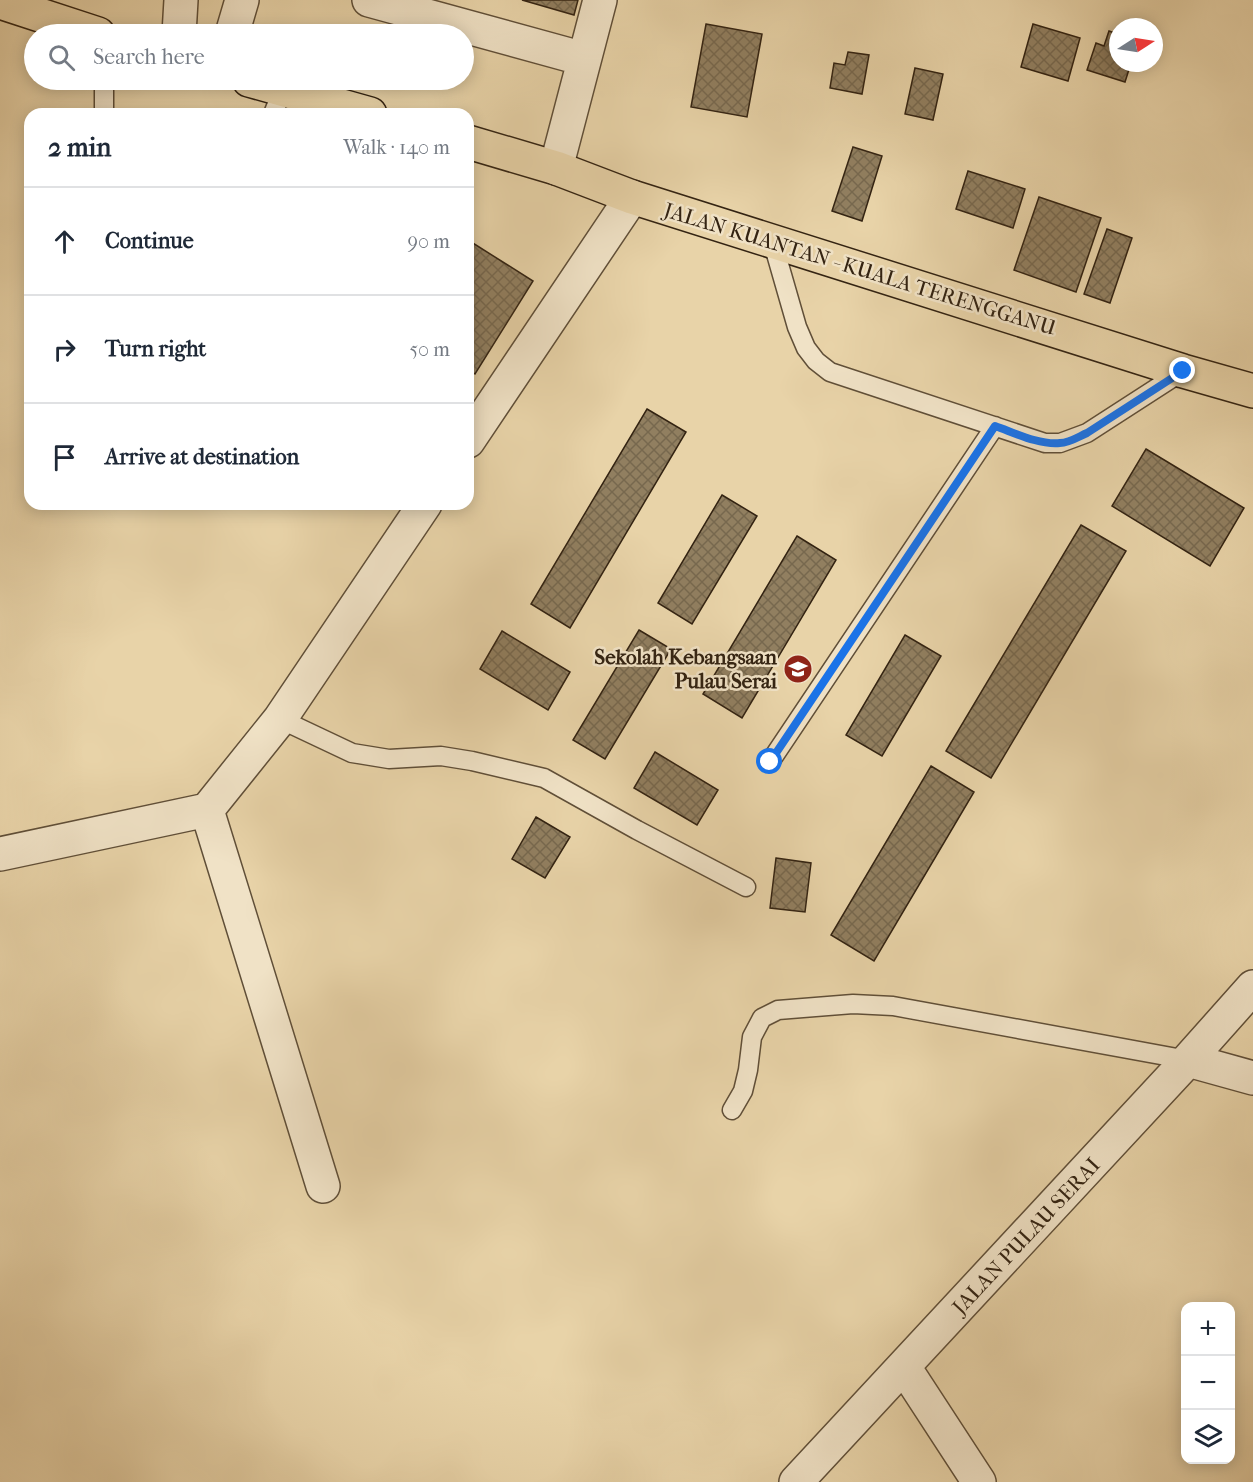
<!DOCTYPE html>
<html lang="en">
<head>
<meta charset="utf-8">
<style>
  :root { --surface:#fff; --page:#f2f2f3; --text:#1f2937; --muted:#747a83; --line:#e0e1e3 }
  body { margin:0; font-family:"IM FELL French Canon",serif; background:var(--page); color:var(--text) }
  .controls { position:absolute; right:18px; bottom:18px; display:grid; overflow:hidden; border-radius:12px; box-shadow:0 3px 15px #0003 }
  .controls button { width:54px; height:54px; display:grid; place-items:center; padding:0; border:0; border-bottom:2px solid var(--line); background:var(--surface); color:var(--text); font:30px sans-serif }
  .compass { position:absolute; left:1109px; top:18px; width:54px; height:54px; border-radius:50%; background:var(--surface); box-shadow:0 3px 15px #0003; rotate:78deg }
  .stop { position:absolute; width:18px; height:18px; margin:-14px; border:4px solid #1a73e8; border-radius:50%; background:#fff }
  .stop.end { background:#1a73e8; border-color:#fff; box-shadow:0 2px 6px #0008 }
  .list { margin:0; padding:0; list-style:none }
  h2 { display:flex; justify-content:space-between; align-items:center; height:78px; margin:0; padding:0 24px; font-size:26px }
  h2 small { font-size:20px; font-weight:400; color:var(--muted) }
  .list li { display:grid; grid-template-columns:39px 1fr auto; gap:18px; align-items:center; box-sizing:border-box; height:108px; padding:0 24px; border-top:2px solid var(--line) }
  .list b { display:block; font-size:22px; white-space:nowrap }
  .list em { font-size:20px; font-style:normal; color:var(--muted) }
  .icon { flex:none; width:33px; height:33px; fill:none; stroke:currentColor; stroke-width:2; stroke-linecap:round; stroke-linejoin:round }
  .map { position:relative; flex:none; width:1253px; height:1482px; overflow:hidden }
  .search { position:absolute; background:var(--surface); box-shadow:0 3px 15px #0003; left:24px; top:24px; width:450px; height:66px; display:flex; align-items:center; gap:15px; box-sizing:border-box; padding:0 21px; border-radius:33px; color:var(--muted); font-size:22px }
  .panel { position:absolute; background:var(--surface); box-shadow:0 3px 15px #0003; left:24px; top:108px; width:450px; height:402px; border-radius:18px }
  .map>svg:first-child { display:block }
  .building { fill:url(#building-cross-hatch); stroke:#332312; stroke-width:1.5 }
  .lines { fill:none; stroke-linecap:round; stroke-linejoin:round }
  .service-casing { stroke:#604f38; stroke-width:21 }
  .minor-casing { stroke:#604f38; stroke-width:36 }
  .trunk-casing { stroke:#332312; stroke-width:36 }
  .service { stroke:#f0e2c6; stroke-width:18 }
  .minor { stroke:#f0e2c6; stroke-width:33 }
  .trunk { stroke:#e8d3a8; stroke-width:33 }
  .route { stroke:#1a73e8; stroke-width:8 }
  .labels { text-anchor:middle; dominant-baseline:central; stroke-width:5; stroke-linejoin:round; paint-order:stroke }
  .street-label { font-size:21px; fill:#332312; stroke:#f0e2c6 }
  .poi-label { font-size:21px; font-weight:bold; fill:#332312; stroke:#f0e2c6; text-anchor:end }
</style>
</head>
<body>
<div class="map">
<svg width="1253" height="1482" viewBox="0 0 1253 1482">
  <defs>
    <pattern id="building-cross-hatch" width="8" height="8" patternUnits="userSpaceOnUse" patternTransform="scale(1.5)"><rect width="8" height="8" fill="#917f60"/><path d="M0 0l8 8M0 8l8-8" fill="none" stroke="#77684e"/></pattern>
  </defs>
  <rect width="100%" height="100%" fill="#e8d3a8"/>
  <filter id="stains"><feTurbulence type="fractalNoise" baseFrequency=".00333" numOctaves="4"/><feColorMatrix values="0 0 0 0 .2 0 0 0 0 .09 0 0 0 0 .02 0 0 0 .5 -.17"/></filter>
  <radialGradient id="worn" r=".72"><stop offset=".6" stop-color="#630" stop-opacity="0"/><stop offset="1" stop-color="#630" stop-opacity=".3"/></radialGradient>
  <!-- building -->
  <path class="building" d="M522 0H578L574 15Z
    M706 24 762 34 747 117 691 107Z
    M1033 24 1080 38 1068 81 1021 67Z
    M1109 31 1118 34V63H1131L1125 82 1087 70 1096 43 1104 46Z
    M848 52 869 55 862 94 830 88 834 63 845 65Z
    M915 68 943 74 933 120 905 114Z
    M853 147 882 156 862 221 832 211Z
    M968 171 1025 189 1013 228 956 209Z
    M1039 197 1101 218 1076 292 1014 270Z
    M1107 229 1132 238 1110 303 1084 294Z
    M468 240 533 281 475 374 468 369Z
    M647 409 686 432 570 628 531 604Z
    M1146 449 1244 508 1210 566 1112 506Z
    M722 495 757 516 692 624 658 603Z
    M1081 525 1126 551 991 778 946 751Z
    M797 536 836 560 742 718 703 694Z
    M639 630 671 649 605 759 573 740Z
    M502 631 570 672 548 710 480 669Z
    M905 635 941 656 882 756 846 735Z
    M655 752 718 790 697 825 634 788Z
    M931 766 974 792 874 961 831 935Z
    M536 817 570 837 545 878 512 859Z
    M776 858 811 863 805 912 770 908Z"/>
  <g class="lines">
    <!-- service casing -->
    <g class="service-casing">
      <path id="service" d="M104 114V80
        M273 114 283 89
        M772 240 797 327 806 348 816 361 830 372 1045 443H1060L1087 433 1183 371
        M280 719 352 753 389 759 441 756 472 761 544 778 637 830 746 887
        M770 762 995 426
        M732 1110 743 1091 748 1070 752 1037 762 1018 778 1010 853 1004 893 1006 1188 1060"/>
    </g>
    <!-- minor casing -->
    <g class="minor-casing">
      <path id="minor" d="M369 0 584 59
        M179 34 181 0
        M232 34 242 0
        M556 168 600 0
        M468 441 632 197
        M207 810 323 1186
        M0 854 207 810 280 719 425 504
        M1188 1060 1253 1078
        M904 1367 979 1482
        M796 1482 1188 1060 1253 987"/>
    </g>
    <!-- trunk casing -->
    <g class="trunk-casing">
      <path id="trunk" d="M0 2 98 34
        M249 80 370 114
        M468 142 556 168 632 197 1183 371 1253 391"/>
    </g>
    <!-- service -->
    <use href="#service" class="service"/>
    <!-- minor -->
    <use href="#minor" class="minor"/>
    <!-- trunk -->
    <use href="#trunk" class="trunk"/>
  </g>
  <g class="lines">
    <!-- route -->
    <path class="route" d="M770 762 995 426C1015 433 1039 445 1060 443 1069 443 1078 437 1087 433L1183 371"/>
  </g>
  <!-- icons -->
  <defs>
    <g id="school-disc" transform="scale(1.5)"><circle r="9.5" fill="#8f2418" stroke="#f0e2c6"/><path d="M0-5L7-2L0 1L-7-2ZM-4 1L0 2.5L4 1V4Q0 6-4 4Z" fill="#fff"/></g>
  </defs>
  <g fill-rule="evenodd">
    <use href="#school-disc" x="798" y="669"/>
  </g>
  <g class="labels">
    <!-- street labels -->
    <g class="street-label">
      <text transform="translate(860 269) rotate(17)">JALAN KUANTAN - KUALA TERENGGANU</text>
      <text transform="translate(1026 1236) rotate(-47)">JALAN PULAU SERAI</text>
    </g>
    <!-- poi labels -->
    <g class="poi-label">
      <text x="777" y="657">Sekolah Kebangsaan<tspan x="777" dy="24">Pulau Serai</tspan></text>
    </g>
  </g>
  <rect width="100%" height="100%" filter="url(#stains)"/>
  <rect width="100%" height="100%" fill="url(#worn)"/>
</svg>
<div class="controls">
<button>+</button>
<button>−</button>
<button><svg class="icon" aria-label="layers" viewBox="0 0 24 24"><path d="M12 4l9 5-9 5-9-5zM3 14l9 5 9-5"/></svg></button>
</div>
<svg class="compass" viewBox="-18 -18 36 36"><path d="M0-13l5 13h-10z" fill="#e53935"/><path d="M0 13l5-13h-10z" fill="#747a83"/></svg>
<div class="stop" style="left:770px;top:762px"></div>
<div class="stop end" style="left:1183px;top:371px"></div>
<div class="search"><svg class="icon" aria-label="search" viewBox="0 0 24 24"><circle cx="10" cy="10" r="6"/><path d="M15 15l6 6"/></svg>Search here</div>
<section class="panel">
<h2>2 min<small>Walk · 140 m</small></h2>
<ul class="list">
<li><svg class="icon" aria-label="ahead" viewBox="0 0 24 24"><path d="M12 20V5M6 11l6-6 6 6"/></svg><div><b>Continue</b></div><em>90 m</em></li>
<li><svg class="icon" aria-label="right" viewBox="0 0 24 24"><path d="M7 20v-9h11M14 6l5 5-5 5"/></svg><div><b>Turn right</b></div><em>50 m</em></li>
<li><svg class="icon" aria-label="arrive" viewBox="0 0 24 24"><path d="M6 21V4h12l-3 4 3 4H6"/></svg><div><b>Arrive at destination</b></div></li>
</ul>
</section>
</div>
</body>
</html>
